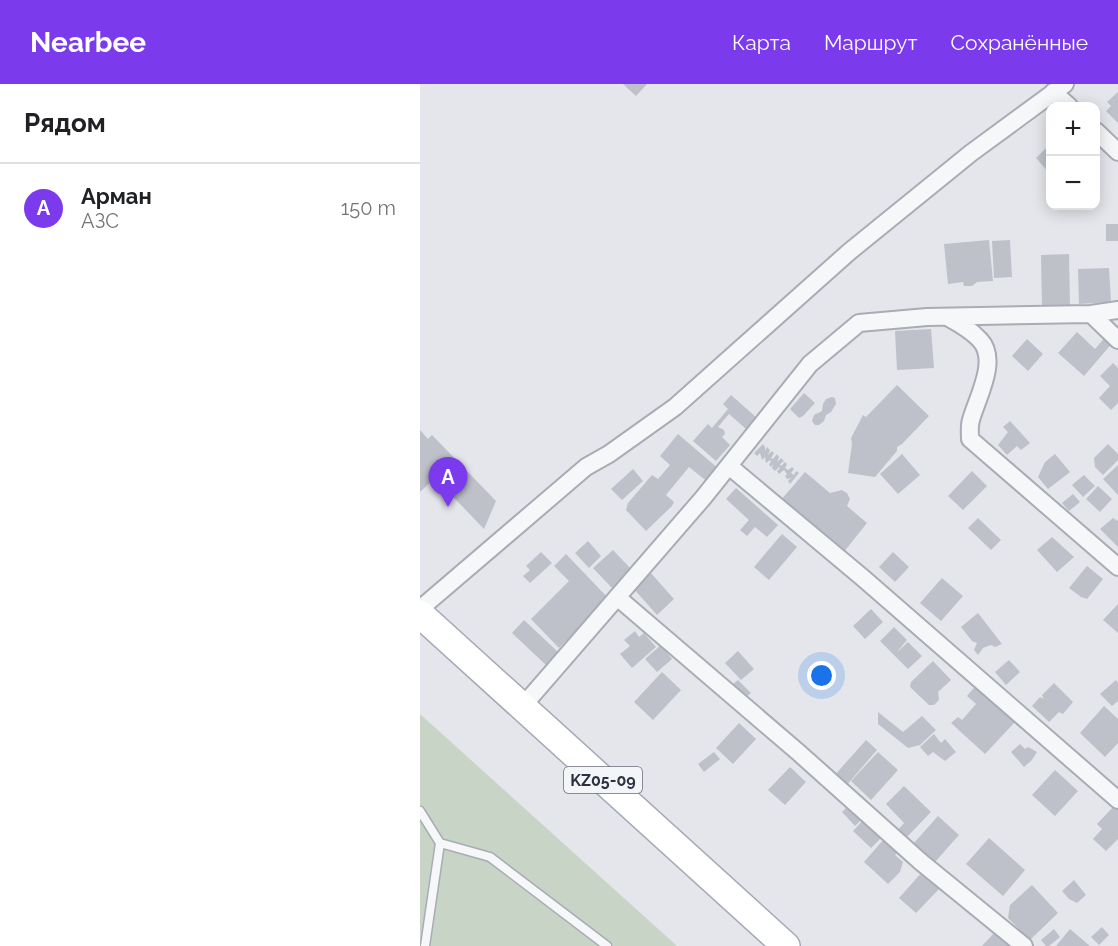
<!DOCTYPE html>
<html lang="ru">
<head>
<meta charset="utf-8">
<style>
  :root { --surface:#fff; --page:#f2f2f2; --text:#202124; --muted:#757577; --line:#e0e0e0; --accent:#7c3aed }
  body { margin:0; font-family:Raleway,sans-serif; background:var(--page); color:var(--text) }
  .controls { position:absolute; right:18px; top:18px; display:grid; overflow:hidden; border-radius:12px; box-shadow:0 3px 15px #0003 }
  .controls button { width:54px; height:54px; display:grid; place-items:center; padding:0; border:0; border-bottom:2px solid var(--line); background:var(--surface); color:var(--text); font:30px sans-serif }
  .you { position:absolute; left:402px; top:592px; width:21px; height:21px; margin:-15px; border:4px solid #fff; border-radius:50%; background:#1a73e8; box-shadow:0 0 0 9px #1a73e833 }
  .badge { display:grid; place-items:center; width:39px; height:39px; border-radius:50%; background:var(--accent); color:#fff; font-size:20px; font-weight:700 }
  .pin { position:absolute; translate:-50% -50px; filter:drop-shadow(0 2px 3px #0008) }
  .pin::after { content:''; position:absolute; top:32px; width:21px; height:18px; background:inherit; clip-path:polygon(0 0,100% 0,50% 100%) }
  .list { margin:0; padding:0; list-style:none }
  h2 { display:flex; justify-content:space-between; align-items:center; height:78px; margin:0; padding:0 24px; font-size:26px }
  h2 small { font-size:20px; font-weight:400; color:var(--muted) }
  .list li { display:grid; grid-template-columns:39px 1fr auto; gap:18px; align-items:center; box-sizing:border-box; height:90px; padding:0 24px; border-top:2px solid var(--line) }
  .list b { display:block; font-size:22px; white-space:nowrap }
  .list p { margin:0; font-size:20px; white-space:nowrap; color:var(--muted) }
  .list em { font-size:20px; font-style:normal; color:var(--muted) }
  .map { position:relative; flex:none; width:698px; height:862px; overflow:hidden }
  header { display:flex; align-items:center; gap:36px; box-sizing:border-box; height:84px; padding:0 30px; background:var(--accent); color:#fff }
  header strong { font-size:28px }
  nav { display:flex; gap:33px; margin-inline-start:auto; font-size:21px }
  main { display:flex }
  aside { flex:1; background:var(--surface) }
  .map>svg:first-child { display:block }
  .green { fill:#c8d4c5 }
  .building { fill:#bec1ca }
  .lines { fill:none; stroke-linecap:round; stroke-linejoin:round }
  .service-casing { stroke:#a9acb5; stroke-width:11 }
  .minor-casing { stroke:#a9acb5; stroke-width:20 }
  .primary-casing { stroke:#a4a9b5; stroke-width:30 }
  .service { stroke:#f6f7f9; stroke-width:8 }
  .minor { stroke:#f6f7f9; stroke-width:16 }
  .primary { stroke:#fff; stroke-width:27 }
  .labels { text-anchor:middle; dominant-baseline:central; stroke-width:6; stroke-linejoin:round; paint-order:stroke }
  .shield { fill:#f3f5f8; stroke:#686c79; stroke-width:1.5 }
  .shield-label { font-size:16px; font-weight:bold; fill:#2c3242 }
</style>
</head>
<body>
<header>
<strong>Nearbee</strong>
<nav><a>Карта</a><a>Маршрут</a><a>Сохранённые</a></nav>
</header>
<main>
<aside>
<h2>Рядом<small></small></h2>
<ul class="list">
<li><span class="badge">A</span><div><b>Арман</b><p>АЗС</p></div><em>150 m</em></li>
</ul>
</aside>
<div class="map">
<svg width="698" height="862" viewBox="0 0 698 862">
  <rect width="100%" height="100%" fill="#e4e6eb"/>
  <!-- green -->
  <path class="green" d="M0 630 257 862H0Z"/>
  <!-- building -->
  <path class="building" d="M203 0H227L216 12Z
    M698 8V39L686 27 691 22 687 18Z
    M630 60V90L616 74Z
    M686 140H698V157H686Z
    M569 156 573 197 557 198 552 202H544L543 198 528 200 524 160Z
    M590 156 592 193 574 194 572 157Z
    M649 170 650 222H622L621 171Z
    M689 184 691 218 659 220 658 185Z
    M511 245 514 284 477 286 475 247Z
    M657 248 675 265 687 251 694 257 664 292 638 269Z
    M607 255 623 270 608 287 592 272Z
    M693 279 698 284V319L691 326 679 314 690 302 680 292Z
    M477 301 509 332 482 360 477 363V367L455 393 428 389 432 360 431 354 443 331 446 333Z
    M384 309 395 319 383 332 379 334 370 325Z
    M311 311 337 334 326 345 309 330 298 343 304 346 305 350 302 353 310 361 296 377 273 357 288 340 292 344 308 325 303 320Z
    M412 313 415 314 416 320 411 328 406 331 404 337 399 341H395L392 337 394 331 402 327 403 320 406 315Z
    M590 337 610 359 601 366 597 362 587 371 578 361 588 348 583 343Z
    M0 346 8 355 12 351 76 417 64 445 15 394 0 408Z
    M258 350 300 386 289 399 269 383 246 411 254 418 252 422 226 447 206 426 208 419 232 391 238 395 250 381 240 372Z
    M343 360 345 363V367L347 363 350 366 348 371 352 367 354 369 351 374 353 375 357 370 359 373 357 378 361 374 364 377 360 380 361 382 365 378 367 380 365 384 368 386 372 383 374 385 371 389 374 391 376 387 379 389 370 400 368 397 371 394 367 395 365 392 367 390 364 386 359 390 357 387 360 384 359 383 355 387 352 384 353 380 351 383 349 381 351 377 350 376 346 379 345 373 342 376 340 369 337 372 334 369Z
    M688 360 698 370V376L683 391 675 383 674 374Z
    M482 370 500 391 478 410 460 390Z
    M635 370 650 388 628 405 618 393 625 378Z
    M698 381V411L683 395Z
    M213 385 223 397 202 416 191 405Z
    M552 387 567 402 543 426 528 412Z
    M385 388 410 409 422 406 427 409 430 415 427 422 447 439 423 469 360 417Z
    M664 391 675 402 663 413 652 401Z
    M678 402 692 415 680 428 666 415Z
    M316 404 358 441 347 453 335 443 327 452 320 446 329 436 306 415Z
    M653 410 660 418 649 427 642 419Z
    M558 434 581 456 571 466 548 444Z
    M693 434 698 437V463L680 445Z
    M362 450 377 463 349 496 334 483Z
    M632 453 654 473 637 488 617 466Z
    M168 457 181 472 169 484 155 469Z
    M193 466 212 486 192 504 173 484Z
    M121 468 132 479 110 499 103 492 110 486 106 482Z
    M473 468 489 483 475 498 459 483Z
    M146 470 189 515 139 564 111 535 149 497 134 482Z
    M667 482 683 495 667 515 661 513 649 504Z
    M230 488 254 515 237 531 213 504Z
    M522 494 543 512 521 537 500 519Z
    M698 520V549L683 536Z
    M451 525 463 538 445 555 433 542Z
    M558 529 582 560 575 563 571 561 563 564 558 571 554 566 557 559 552 557 541 543Z
    M104 536 138 568 126 581 92 549Z
    M474 543 487 556 476 569 488 558 502 572 488 585 460 557Z
    M215 547 219 553 224 549 236 563 212 584 200 570 210 562 204 556Z
    M241 561 252 575 237 588 225 575Z
    M318 567 334 585 321 596 305 579Z
    M589 576 600 588 586 601 575 588Z
    M513 577 531 596 518 608 519 616 514 621H509L490 603 491 598Z
    M242 588 261 606 233 636 214 618Z
    M318 596 331 609 324 615 312 601Z
    M696 596 698 599V617L692 622 680 610Z
    M558 599 593 631 595 638 565 670 531 639 538 633 542 636 556 620 547 612Z
    M634 599 653 618 643 630 639 628 629 638 612 622 620 613 624 615 622 611Z
    M684 622 698 635V659L685 673 660 649Z
    M458 628 483 648 502 632 516 646 500 661 488 664 458 640Z
    M319 639 336 655 313 680 296 664Z
    M514 650 521 659 525 655 536 668 525 677 513 668 508 672 500 663Z
    M446 656 457 666 426 702 414 692Z
    M600 660 605 665 608 663 617 668 612 676 604 683 591 668Z
    M294 668 300 675 284 688 278 680Z
    M458 668 478 686 451 716 431 697Z
    M370 683 386 698 365 721 348 706Z
    M635 686 658 707 635 732 612 711Z
    M484 702 511 728 486 754 478 746 484 739 466 720Z
    M696 720 698 722V755L686 767 673 755 682 745 677 740Z
    M429 721 443 734 435 742 422 728Z
    M518 732 539 751 515 778 494 759Z
    M444 735 463 752 451 764 433 747Z
    M569 754 605 786 583 812 546 780Z
    M464 755 478 768 475 771 483 778 480 788 468 800 444 778Z
    M503 787 521 803 496 829 479 814Z
    M654 796 666 811 657 819 649 815 642 807Z
    M612 801 638 829 610 856 588 834 590 821Z
    M682 843 689 851 679 861 671 853Z
    M634 845 640 853 629 862H626L621 856Z
    M650 845 670 862H636Z
    M574 849 589 862H562Z"/>
  <g class="lines">
    <!-- service casing -->
    <g class="service-casing">
      <path id="service" d="M0 727 20 759 70 773 187 862
        M5 862 20 759"/>
    </g>
    <!-- minor casing -->
    <g class="minor-casing">
      <path id="minor" d="M633 8 649 22
        M676 47 698 68
        M671 230 698 256
        M529 234C540 240 551 246 560 256 579 276 557 314 551 336 549 342 550 349 550 355L698 483
        M309 382 443 494 698 716
        M197 513 378 668 501 778 604 862
        M0 525 166 383 189 370 255 323 429 168 551 69 645 0
        M102 623 283 414 390 280 439 239 507 233 671 230 698 226"/>
    </g>
    <!-- primary casing -->
    <g class="primary-casing">
      <path id="primary" d="M0 530 366 862"/>
    </g>
    <!-- service -->
    <use href="#service" class="service"/>
    <!-- minor -->
    <use href="#minor" class="minor"/>
    <!-- primary -->
    <use href="#primary" class="primary"/>
  </g>
  <g class="labels">
    <!-- shield labels -->
    <rect class="shield" x="144" y="683" width="78" height="26" rx="4.5"/>
    <g class="shield-label">
      <text x="183" y="696">KZ05-09</text>
    </g>
  </g>
</svg>
<div class="controls">
<button>+</button>
<button>−</button>
</div>
<div class="you"></div>
<div class="pin badge" style="left:28px;top:423px">A</div>
</div>
</main>
</body>
</html>
